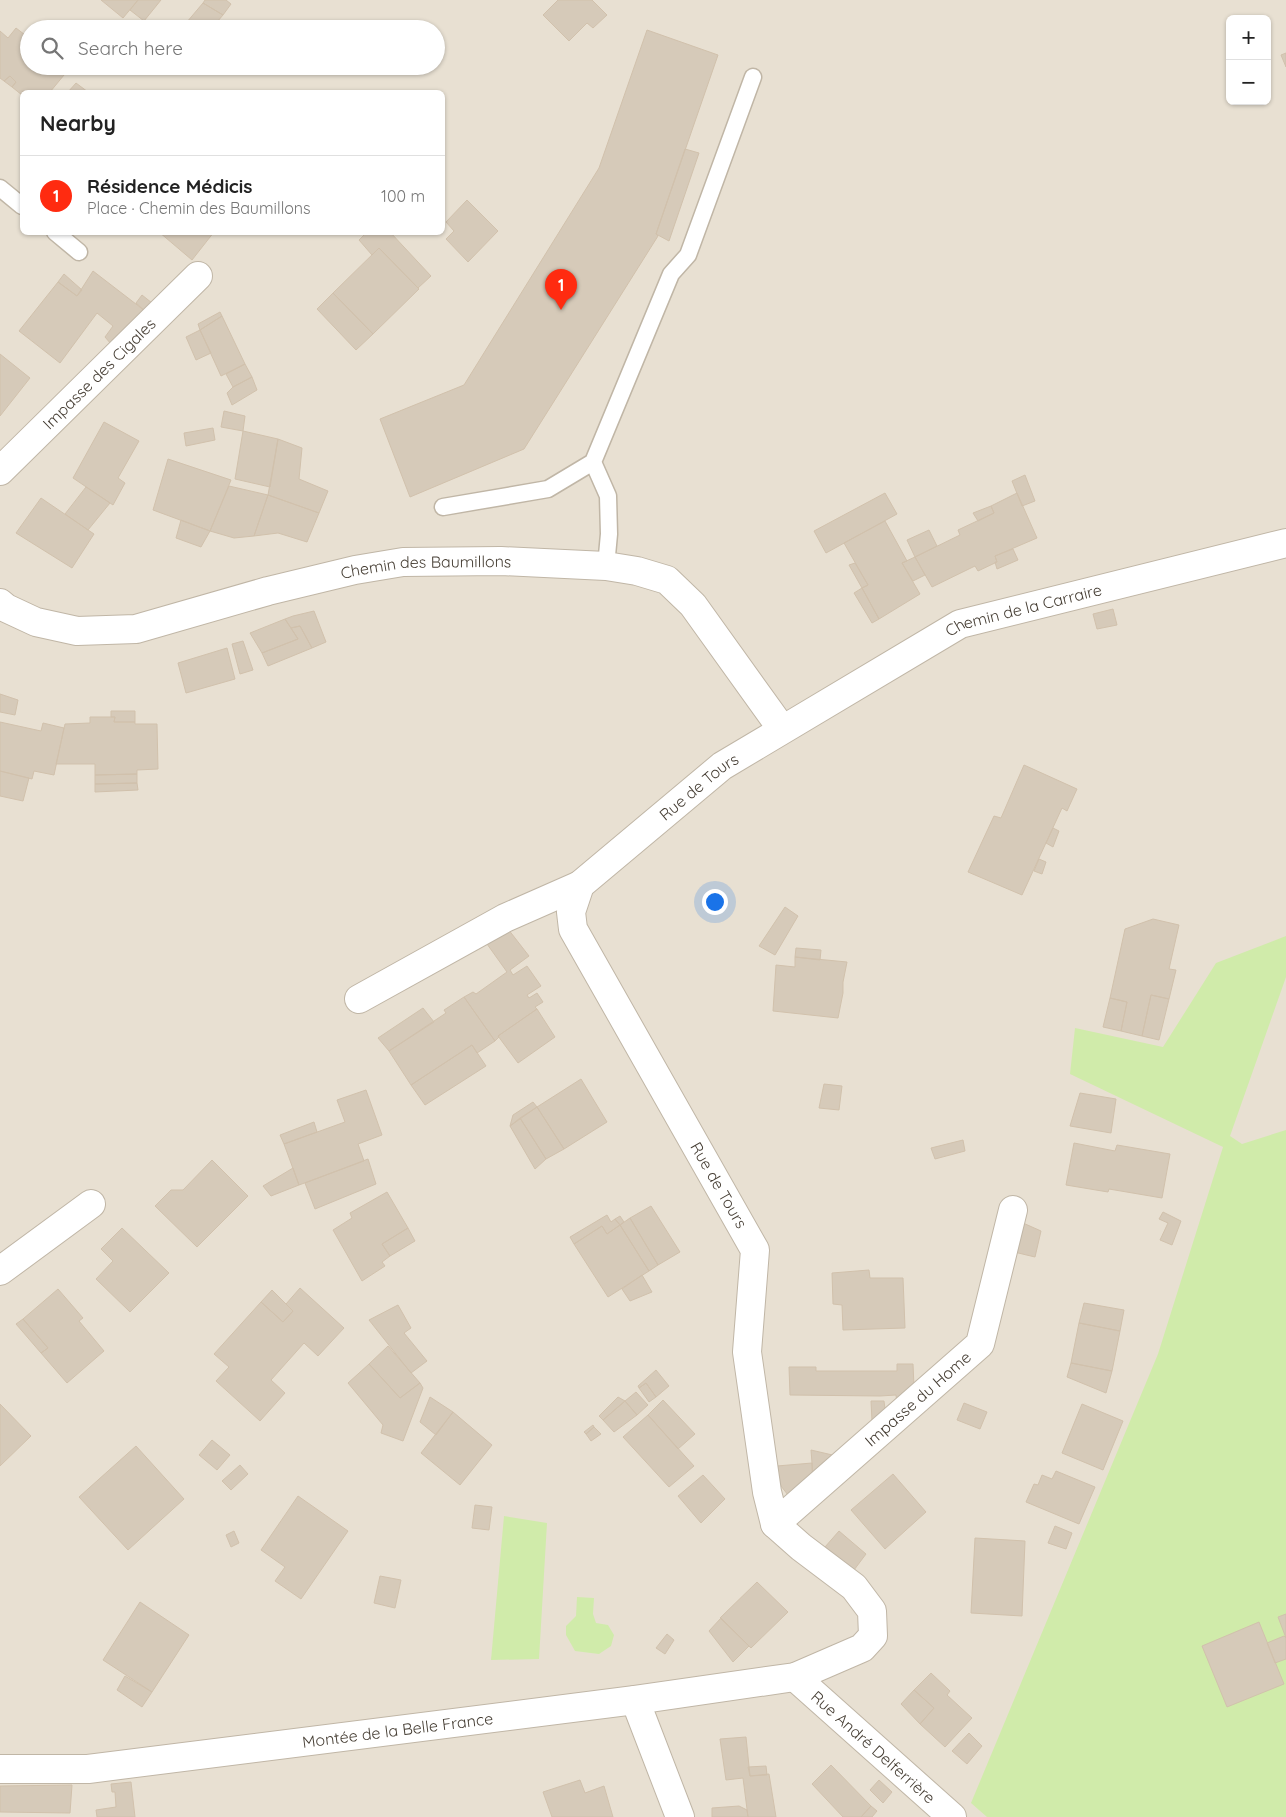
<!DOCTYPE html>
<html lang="en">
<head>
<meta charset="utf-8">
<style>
  :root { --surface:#fff; --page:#f2f2f2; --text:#222; --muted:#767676; --line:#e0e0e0; --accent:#ff2b10 }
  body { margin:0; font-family:Quicksand,sans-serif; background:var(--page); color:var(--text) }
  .controls { position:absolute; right:15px; top:15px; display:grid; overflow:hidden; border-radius:8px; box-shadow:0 1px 4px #0004 }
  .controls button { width:45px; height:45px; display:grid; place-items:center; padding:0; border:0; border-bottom:1px solid var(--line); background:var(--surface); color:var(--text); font:25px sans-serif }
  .you { position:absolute; left:714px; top:901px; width:18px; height:18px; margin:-12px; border:4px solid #fff; border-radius:50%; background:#1a73e8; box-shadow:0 0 0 8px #1a73e833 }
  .badge { display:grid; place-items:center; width:32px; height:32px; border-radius:50%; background:var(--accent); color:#fff; font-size:16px; font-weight:700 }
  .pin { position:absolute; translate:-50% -41px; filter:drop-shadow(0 1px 2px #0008) }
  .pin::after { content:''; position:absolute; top:26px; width:18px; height:15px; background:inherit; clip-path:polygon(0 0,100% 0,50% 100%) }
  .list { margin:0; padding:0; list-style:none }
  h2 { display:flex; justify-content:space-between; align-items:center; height:65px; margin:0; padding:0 20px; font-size:21px }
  h2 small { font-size:16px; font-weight:400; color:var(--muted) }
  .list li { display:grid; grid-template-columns:32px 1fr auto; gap:15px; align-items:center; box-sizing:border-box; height:80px; padding:0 20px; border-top:1px solid var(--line) }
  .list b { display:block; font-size:19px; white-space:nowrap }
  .list p { margin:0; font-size:16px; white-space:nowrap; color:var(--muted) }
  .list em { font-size:16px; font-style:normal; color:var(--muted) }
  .icon { flex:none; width:28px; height:28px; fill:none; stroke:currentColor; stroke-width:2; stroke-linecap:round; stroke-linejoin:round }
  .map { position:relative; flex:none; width:1286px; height:1817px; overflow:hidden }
  .search { position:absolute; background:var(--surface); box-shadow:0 1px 4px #0004; left:20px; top:20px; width:425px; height:55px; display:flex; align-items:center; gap:12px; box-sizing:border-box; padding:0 18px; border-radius:28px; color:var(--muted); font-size:19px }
  .panel { position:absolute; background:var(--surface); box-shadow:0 1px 4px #0004; left:20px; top:90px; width:425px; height:145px; border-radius:8px }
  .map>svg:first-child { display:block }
  .residential { fill:#e8e0d2; fill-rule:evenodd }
  .green { fill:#d0ebaa }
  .building { fill:#d6cab9; stroke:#d1c1ac }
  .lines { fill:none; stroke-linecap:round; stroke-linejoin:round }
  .lane-casing { stroke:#c0b6a6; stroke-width:19 }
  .street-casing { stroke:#c0b6a6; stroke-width:30 }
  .lane { stroke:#fff; stroke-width:16 }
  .street { stroke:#fff; stroke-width:28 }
  .labels { text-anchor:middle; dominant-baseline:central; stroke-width:4; stroke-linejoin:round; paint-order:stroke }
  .street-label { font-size:16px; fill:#463e34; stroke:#fff }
</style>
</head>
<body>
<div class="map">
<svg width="1286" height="1817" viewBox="0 0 1286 1817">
  <rect width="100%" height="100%" fill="#f4efe5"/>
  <!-- residential -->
  <path class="residential" d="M0 0H1286V1817H0ZM1230 19H1267V101H1230ZM29 29H436V66H29ZM22 92H442V232H22Z"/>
  <!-- green -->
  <path class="green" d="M1286 936V977L1230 1136 1242 1144 1286 1130V1817H987L971 1803 1158 1354 1223 1147 1070 1074 1075 1028 1163 1047 1216 963Z
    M504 1516 547 1523 539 1659 491 1660Z
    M577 1597 594 1598 593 1614 596 1623 608 1625 614 1635 611 1646 599 1654 575 1651 566 1635V1626L576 1616Z"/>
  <!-- building -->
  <path class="building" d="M101 0H138L123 18Z
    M138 0H161L144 21 130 10Z
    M205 0H226L231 4 223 15 203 3Z
    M558 0H592L607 15 593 28 587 23 569 41 543 15Z
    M203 3 223 15 211 29H181Z
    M16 28 29 38V66H65L69 69 50 92H22V95L12 87 16 82 10 76 4 81 0 78V31L8 38Z
    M647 30 718 55 656 234 658 236 524 449 410 497 380 419 464 385 599 168Z
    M1286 53V67L1281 55Z
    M10 76 16 82 12 87 4 81Z
    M76 83 88 92H68Z
    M685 149 699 153 669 241 656 234Z
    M467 200 498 231 468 262 446 239 454 231 446 222Z
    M159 232H214L192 260Z
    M367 232H390L431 276 418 288 379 248 372 255 359 240Z
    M379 248 419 289 373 334 333 293Z
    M93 271 145 311 111 344 105 337 113 326 97 313 60 363 19 331 58 282 77 296Z
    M64 274 82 290 77 296 58 282Z
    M333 293 373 334 356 350 317 309Z
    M142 295 152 303 145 311 136 303Z
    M220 312 222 316 200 330 198 324Z
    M222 316 245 364 221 376 200 330Z
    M200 330 211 353 196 360 186 337Z
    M0 354 30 378 0 416Z
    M245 364 252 377 233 387 226 374Z
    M252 377 257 390 232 405 227 393 233 387Z
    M224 411 245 416 243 431 221 427Z
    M104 422 139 441 118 478 125 483 113 505 73 478Z
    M213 428 215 440 186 446 184 433Z
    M243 431 278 439 270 487 235 479Z
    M278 439 302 448 299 479 328 491 319 513 268 495Z
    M168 459 231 480 210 531 153 510Z
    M1025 475 1035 501 1022 506 1012 481Z
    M229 486 268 495 254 536 234 538 210 531Z
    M86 487 110 503 88 530 65 514Z
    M885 493 897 514 826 553 814 531Z
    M1017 493 1037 538 995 556 997 562 978 571 975 566 932 587 915 557 960 535 958 530 994 513 991 506Z
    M268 495 319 513 307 542 278 533 254 536Z
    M41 498 94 534 72 568 16 533Z
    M991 506 994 513 978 521 973 513Z
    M181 520 210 531 201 547 176 538Z
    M885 521 907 561 902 563 920 594 879 619 862 588 868 585 844 543Z
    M929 530 937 546 915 557 907 540Z
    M1013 549 1018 560 997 569 995 562H997L995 556Z
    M915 557 925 575 913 581 902 563Z
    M855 563 868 585 862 588 849 565Z
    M862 588 879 619 872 623 854 593Z
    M1113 609 1117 625 1097 629 1093 614Z
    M314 611 326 642 312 648 300 626 291 628 285 619 293 616Z
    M285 619 298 639 262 653 250 633Z
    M300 626 312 648 268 666 262 653 298 639 291 628Z
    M243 641 253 670 240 674 232 644Z
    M227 648 235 679 186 693 178 663Z
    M0 694 18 700 15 715 0 712Z
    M111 711H135V722H114L115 717H111Z
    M90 717H115L114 722H135V724H157L158 769 137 770V774L95 775V764H56L65 724 90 723Z
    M0 722 41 731 43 723 64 728 54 775 34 771 32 779 0 771Z
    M1024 765 1077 789 1067 811 1062 808 1022 895 968 872 994 816 1001 818Z
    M0 771 29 778 23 801 0 796Z
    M137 774V783L95 784V775Z
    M137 783 138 790 95 792V784Z
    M1053 828 1059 831 1053 847 1046 843Z
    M1039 859 1046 862 1042 874 1034 871Z
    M785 907 798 916 775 955 759 946Z
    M1153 919 1179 925 1169 969 1176 970 1169 999 1151 995 1142 1036 1121 1031 1127 1002 1110 998 1125 929Z
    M508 929 529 956 510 970 513 975 527 966 541 986 527 995 529 998 537 993 543 1002 535 1007 537 1009 498 1036 499 1037 495 1041 464 997 473 992 476 994 507 972 487 944Z
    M796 948 821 950 820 960 795 957Z
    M795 957 847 962 843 982V993L838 1018 773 1011 776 965 795 967Z
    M1151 995 1169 999 1159 1040 1142 1036Z
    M464 997 495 1041 477 1053 472 1045 411 1085 389 1051 446 1013 444 1010Z
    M1110 998 1127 1002 1121 1031 1103 1027Z
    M423 1008 434 1022 389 1051 378 1038Z
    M537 1009 555 1037 518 1063 498 1036Z
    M472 1045 486 1066 425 1105 411 1085Z
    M581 1079 607 1122 564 1149 537 1107Z
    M824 1084 842 1086 839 1110 819 1108Z
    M366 1090 382 1135 358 1144 364 1161 299 1185 284 1144 345 1122 337 1100Z
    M1080 1093 1116 1099 1111 1133 1070 1126Z
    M533 1102 537 1107 510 1126 513 1115Z
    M537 1107 564 1149 546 1159 520 1118Z
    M520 1118 546 1159 535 1169 510 1126Z
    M314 1122 317 1132 284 1144 280 1135Z
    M963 1140 965 1151 935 1159 931 1148Z
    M1074 1143 1115 1151 1117 1145 1170 1154 1162 1198 1109 1189 1108 1192 1066 1185Z
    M368 1159 376 1184 315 1209 305 1183Z
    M212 1160 248 1196 197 1247 155 1206 171 1190H183Z
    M293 1168 299 1185 271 1196 263 1186Z
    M387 1192 408 1228 382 1244 390 1256 382 1262 385 1266 362 1281 333 1230 352 1218 350 1213Z
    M651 1206 680 1252 658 1265 630 1218Z
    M1163 1212 1181 1221 1172 1245 1160 1240 1168 1223 1159 1219Z
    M607 1215 611 1222 615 1219 620 1225 607 1234 602 1226 574 1244 570 1237Z
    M620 1216 624 1222 620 1225 615 1219Z
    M630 1218 658 1265 649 1271 620 1225Z
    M1023 1223 1041 1231 1035 1257 1014 1252Z
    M620 1225 649 1271 608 1297 574 1244 602 1226 607 1234Z
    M122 1228 169 1273 130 1312 96 1279 113 1261 101 1249Z
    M408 1228 415 1241 390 1256 382 1244Z
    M869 1270 870 1278H903L905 1328 843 1330 842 1305 833 1304 832 1273Z
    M642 1275 652 1292 630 1301 622 1289Z
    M300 1288 344 1328 318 1356 304 1343 271 1380 285 1393 260 1421 216 1381 229 1367 214 1354 261 1302 283 1322 293 1311 286 1304Z
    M58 1289 83 1318 79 1321 104 1351 67 1383 41 1353 48 1348 23 1319Z
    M272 1290 293 1311 283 1322 261 1302Z
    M1084 1303 1124 1310 1120 1331 1079 1323Z
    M398 1305 411 1328 404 1333 427 1361 411 1373 369 1320Z
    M23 1319 48 1348 41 1353 16 1324Z
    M1079 1323 1120 1331 1112 1371 1071 1363Z
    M388 1346 420 1383 400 1398 369 1364Z
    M1071 1363 1112 1371 1106 1393 1067 1377Z
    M369 1364 400 1398 420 1383 423 1388 403 1441 381 1433 383 1425 348 1383Z
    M897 1364H913L914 1387 897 1404 896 1395 880 1396 790 1395 789 1367H816V1371H897Z
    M656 1370 669 1386 656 1397 646 1383 639 1388 638 1386Z
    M646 1383 656 1397 649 1402 639 1388Z
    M636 1392 648 1405 637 1415 625 1401Z
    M430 1397 453 1412 436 1435 420 1422Z
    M618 1397 625 1401 603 1420 599 1416Z
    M663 1400 695 1434 678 1449 648 1415Z
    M625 1401 637 1415 614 1432 603 1420Z
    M871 1401H884L885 1409 872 1421Z
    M964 1403 987 1412 980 1429 957 1420Z
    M0 1404 31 1436 0 1466Z
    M1082 1404 1123 1421 1103 1470 1062 1453Z
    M453 1412 492 1445 460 1485 421 1453Z
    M648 1415 694 1466 669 1487 623 1437Z
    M593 1425 594 1427 586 1434 584 1432Z
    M594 1427 601 1434 591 1441 586 1434Z
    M212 1440 230 1455 217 1470 199 1455Z
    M136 1446 184 1499 128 1550 79 1497Z
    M811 1450 841 1457 813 1484 812 1463Z
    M812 1463 813 1484 788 1495 781 1486 777 1466Z
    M240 1465 248 1474 231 1490 222 1481Z
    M1056 1471 1095 1487 1079 1524 1026 1502 1034 1484 1038 1485 1042 1475 1052 1479Z
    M893 1474 926 1512 885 1549 851 1510Z
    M703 1475 725 1499 701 1523 678 1496Z
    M298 1496 348 1531 301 1599 275 1581 285 1567 261 1550Z
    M475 1505 492 1507 489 1530 472 1528Z
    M1055 1526 1072 1533 1066 1549 1048 1543Z
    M234 1531 239 1543 231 1547 226 1535Z
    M839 1531 866 1554 854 1570 825 1547Z
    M975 1538 1025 1541 1022 1616 971 1613Z
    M380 1576 401 1580 395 1608 374 1603Z
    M757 1582 788 1612 751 1648 720 1618Z
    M140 1602 189 1635 152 1692 103 1660Z
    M1286 1614V1638L1278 1617Z
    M721 1618 749 1646 733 1662 709 1631Z
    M1259 1622 1284 1684 1227 1707 1202 1646Z
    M667 1634 674 1640 665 1654 656 1648Z
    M1284 1636 1286 1638V1659L1275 1663 1267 1643Z
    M931 1673 950 1691 947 1695 972 1718 945 1747 920 1724 934 1708 914 1690Z
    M125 1676 152 1692 142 1707 117 1690Z
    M914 1690 934 1708 920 1724 901 1704Z
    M969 1733 982 1746 967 1764 952 1751Z
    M746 1737 750 1776 769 1774 776 1817H748L743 1778 726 1780 720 1739Z
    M831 1765 871 1806 861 1817H843L812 1784Z
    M766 1766 767 1775 750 1776 748 1767Z
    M580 1780 585 1793 604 1786 613 1817H552L543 1792Z
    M879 1780 892 1792 883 1803 870 1790Z
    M131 1782 135 1817H97L96 1810 116 1807 115 1792H112L111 1784Z
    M72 1785 70 1813 0 1812V1786Z
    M739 1806 747 1810 748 1817H712V1808Z
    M871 1806 877 1811 872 1817H861Z"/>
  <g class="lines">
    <!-- lane casing -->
    <g class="lane-casing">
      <path id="lane" d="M0 188 22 206
        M55 232 79 252
        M443 507 548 489 593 462
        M606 566 609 534 608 496 593 462 671 274 688 255 753 77"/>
    </g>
    <!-- street casing -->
    <g class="street-casing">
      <g id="street">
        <path id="s1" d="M0 471 198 276"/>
        <path id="s2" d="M0 603 6 608 36 622 77 631 136 629 268 591 355 570 403 562 501 561 606 566 637 571 667 580 693 605 782 729"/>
        <path d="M359 999 505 918 580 885"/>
        <path d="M0 1271 91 1204"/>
        <path id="s3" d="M775 1524 980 1344 1013 1210"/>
        <path id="s4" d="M795 1677 952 1817"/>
        <path d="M635 1700 680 1817"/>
        <path id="s5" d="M0 1769H88L635 1700 795 1677 862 1648 873 1636 872 1611 854 1587 801 1547 775 1524 767 1492 747 1352 755 1250 573 929 571 912 580 885 722 766 960 624 1286 543"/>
      </g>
    </g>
    <!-- lane -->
    <use href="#lane" class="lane"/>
    <!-- street -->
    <use href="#street" class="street"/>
  </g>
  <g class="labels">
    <!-- street labels -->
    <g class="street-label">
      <text stroke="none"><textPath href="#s1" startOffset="139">Impasse des Cigales</textPath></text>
      <text stroke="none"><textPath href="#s2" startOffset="440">Chemin des Baumillons</textPath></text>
      <text stroke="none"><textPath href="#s5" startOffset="2265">Chemin de la Carraire</textPath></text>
      <text stroke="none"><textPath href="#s5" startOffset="1892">Rue de Tours</textPath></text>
      <text transform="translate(719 1185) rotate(60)">Rue de Tours</text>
      <text stroke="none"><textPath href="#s3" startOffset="190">Impasse du Home</textPath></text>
      <text stroke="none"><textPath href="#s5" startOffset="400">Montée de la Belle France</textPath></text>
      <text stroke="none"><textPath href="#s4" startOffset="105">Rue André Delferrière</textPath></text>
    </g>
  </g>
</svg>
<div class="controls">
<button>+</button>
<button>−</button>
</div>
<div class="you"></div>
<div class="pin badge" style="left:561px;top:310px">1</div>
<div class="search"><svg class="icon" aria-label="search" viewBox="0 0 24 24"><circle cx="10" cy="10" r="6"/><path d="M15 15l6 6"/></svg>Search here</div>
<section class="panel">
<h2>Nearby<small></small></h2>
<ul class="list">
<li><span class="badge">1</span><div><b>Résidence Médicis</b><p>Place · Chemin des Baumillons</p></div><em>100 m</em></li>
</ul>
</section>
</div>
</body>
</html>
